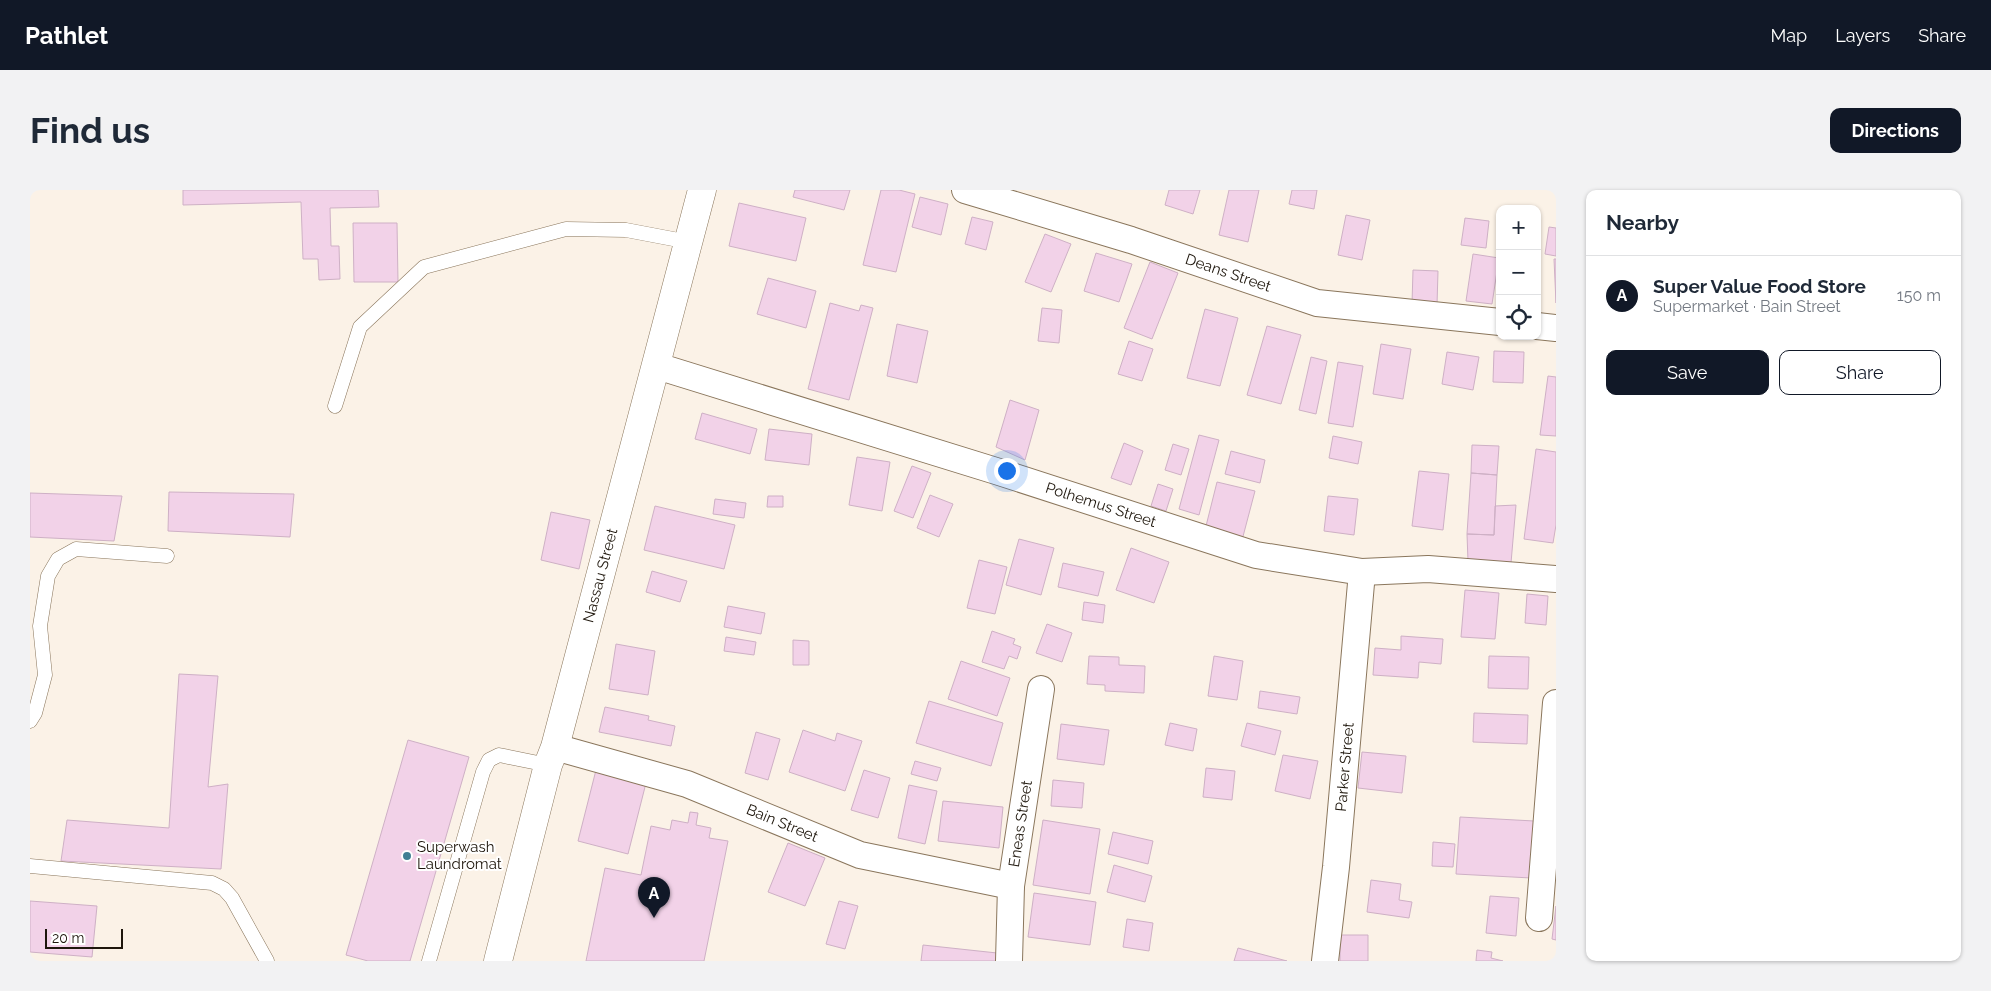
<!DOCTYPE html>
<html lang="en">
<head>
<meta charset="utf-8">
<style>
  :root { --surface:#fff; --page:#f2f2f3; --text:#1f2937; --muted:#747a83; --line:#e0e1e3; --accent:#111827 }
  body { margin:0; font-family:Raleway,sans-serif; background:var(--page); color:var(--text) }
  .controls { position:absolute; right:15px; top:15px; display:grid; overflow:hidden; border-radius:10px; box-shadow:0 1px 4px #0004 }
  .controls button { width:45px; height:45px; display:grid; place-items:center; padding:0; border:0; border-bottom:1px solid var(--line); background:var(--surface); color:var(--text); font:25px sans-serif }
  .scale { position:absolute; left:15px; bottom:12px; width:78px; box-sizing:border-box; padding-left:5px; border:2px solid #1e160c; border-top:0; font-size:14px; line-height:18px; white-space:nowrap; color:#1e160c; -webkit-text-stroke:4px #fff; paint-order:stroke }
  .you { position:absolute; left:976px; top:280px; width:18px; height:18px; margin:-12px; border:4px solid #fff; border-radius:50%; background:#1a73e8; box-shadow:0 0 0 8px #1a73e833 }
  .badge { display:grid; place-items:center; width:32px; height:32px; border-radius:50%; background:var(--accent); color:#fff; font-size:16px; font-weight:700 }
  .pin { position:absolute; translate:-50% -41px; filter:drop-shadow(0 1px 2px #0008) }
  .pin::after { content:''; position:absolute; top:26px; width:18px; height:15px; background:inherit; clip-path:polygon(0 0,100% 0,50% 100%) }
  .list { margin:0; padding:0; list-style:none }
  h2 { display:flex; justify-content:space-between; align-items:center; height:65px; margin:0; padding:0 20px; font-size:21px }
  h2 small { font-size:16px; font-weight:400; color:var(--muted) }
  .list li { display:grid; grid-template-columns:32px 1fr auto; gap:15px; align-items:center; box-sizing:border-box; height:80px; padding:0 20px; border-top:1px solid var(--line) }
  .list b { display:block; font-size:19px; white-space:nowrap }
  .list p { margin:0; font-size:16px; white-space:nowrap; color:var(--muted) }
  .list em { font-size:16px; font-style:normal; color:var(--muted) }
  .actions { display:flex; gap:10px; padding:15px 20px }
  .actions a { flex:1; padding:11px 0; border:1px solid var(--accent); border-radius:10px; text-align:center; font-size:18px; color:var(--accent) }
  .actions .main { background:var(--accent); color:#fff }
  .icon { flex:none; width:28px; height:28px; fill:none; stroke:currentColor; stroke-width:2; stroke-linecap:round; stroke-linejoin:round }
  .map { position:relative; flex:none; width:1526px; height:771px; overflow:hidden; border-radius:10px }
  header { display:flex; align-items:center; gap:30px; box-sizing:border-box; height:70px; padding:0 25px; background:var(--accent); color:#fff }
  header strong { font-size:24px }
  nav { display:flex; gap:28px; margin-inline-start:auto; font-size:18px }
  .intro { display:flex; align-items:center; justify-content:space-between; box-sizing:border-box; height:120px; padding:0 30px }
  h1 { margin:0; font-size:35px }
  .button { padding:12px 22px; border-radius:10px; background:var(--accent); color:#fff; font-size:18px; font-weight:700 }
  main { display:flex; gap:30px; padding:0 30px }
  aside { flex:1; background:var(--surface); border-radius:10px; box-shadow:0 1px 4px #0004 }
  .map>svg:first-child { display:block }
  .building { fill:#f2d2e8; stroke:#ceb0c5 }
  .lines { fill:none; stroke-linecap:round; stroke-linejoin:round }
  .service-casing { stroke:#8a765c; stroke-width:15 }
  .minor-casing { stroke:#8a765c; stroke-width:28 }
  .secondary-casing { stroke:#8a765c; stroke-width:29 }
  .service { stroke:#fff; stroke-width:14 }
  .minor { stroke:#fff; stroke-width:26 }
  .secondary { stroke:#fff; stroke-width:28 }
  .poi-dot { fill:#407f94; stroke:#fff; stroke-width:2 }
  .labels { text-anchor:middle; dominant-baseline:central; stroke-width:4; stroke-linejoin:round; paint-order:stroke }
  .street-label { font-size:15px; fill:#1e160c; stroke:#fff }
  .poi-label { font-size:15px; fill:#1e160c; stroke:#fff; text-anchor:start }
</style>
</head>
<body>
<header>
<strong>Pathlet</strong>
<nav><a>Map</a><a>Layers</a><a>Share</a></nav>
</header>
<div class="intro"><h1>Find us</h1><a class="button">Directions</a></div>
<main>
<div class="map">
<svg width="1526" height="771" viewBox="0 0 1526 771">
  <rect width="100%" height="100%" fill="#fbf2e7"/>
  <!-- building -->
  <path class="building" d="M153 0H348L349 17 300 18 301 56H309L310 89 289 90 288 69H273L271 12 153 15Z
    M765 0H820L814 20 763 7Z
    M851 0H869L885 4 866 82 833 75Z
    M1139 0H1170L1163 24 1135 15Z
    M1199 0H1229L1218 52 1189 45Z
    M1262 0H1287L1284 19 1259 14Z
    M890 7 918 14 911 45 882 37Z
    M709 13 776 28 766 71 699 56Z
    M1316 25 1340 30 1332 70 1308 65Z
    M942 27 963 32 956 60 935 54Z
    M1435 28 1459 31 1456 58 1431 55Z
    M323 33H367L368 92H324Z
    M1519 37 1526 38V66L1515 64Z
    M1015 44 1041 54 1021 102 995 92Z
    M1066 63 1102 74 1089 112 1054 101Z
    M1443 64 1469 68 1462 114 1436 111Z
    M1524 69H1526V113Z
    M1120 72 1148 83 1122 149 1094 138Z
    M1383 80 1408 81 1407 115 1382 114Z
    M738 88 786 101 776 138 727 124Z
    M800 113 829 121 831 115 843 118 819 210 778 199Z
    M1012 118 1032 120 1029 153 1008 151Z
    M1175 119 1208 128 1190 196 1157 188Z
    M867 134 898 141 887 193 857 186Z
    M1237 136 1271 145 1251 214 1217 205Z
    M1099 151 1123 159 1112 191 1088 184Z
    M1351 154 1381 159 1373 209 1343 204Z
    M1464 161 1494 162 1493 193 1463 192Z
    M1417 162 1449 167 1443 200 1412 194Z
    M1281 167 1297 171 1286 224 1269 220Z
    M1308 172 1333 176 1323 237 1298 233Z
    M1518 186 1526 187V246L1510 245Z
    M980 210 1009 220 995 270 966 257Z
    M672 223 727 239 720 264 665 249Z
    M739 239 782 244 779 275 735 270Z
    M1169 245 1189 250 1169 325 1149 319Z
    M1303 246 1332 252 1328 274 1299 268Z
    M1094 253 1113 261 1101 295 1081 288Z
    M1143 254 1159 259 1151 285 1135 280Z
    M1442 255 1469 256 1467 285 1441 283Z
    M1506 259 1526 262V335L1523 353 1494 349Z
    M1201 261 1235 270 1230 293 1195 284Z
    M827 267 860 272 852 321 819 315Z
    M882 276 901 283 883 328 864 321Z
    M1389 281 1419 284 1413 340 1382 336Z
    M1441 283 1467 285 1464 345 1437 344Z
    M1187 292 1225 301 1211 354 1174 344Z
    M1128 294 1143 299 1136 321 1121 316Z
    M139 302 264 304 260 347 138 341Z
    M0 303 92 306 84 351 0 347Z
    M900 305 923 314 909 347 887 338Z
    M738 306H753V317H737Z
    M1298 306 1328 309 1324 345 1294 341Z
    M685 309 716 313 714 328 683 324Z
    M1486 315 1481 373 1438 371 1437 344 1464 345 1465 316Z
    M625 316 705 335 694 379 614 360Z
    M521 322 560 330 549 379 511 370Z
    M989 349 1024 358 1011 405 976 395Z
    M1101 358 1139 372 1124 413 1086 400Z
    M949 370 977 377 965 424 937 418Z
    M1033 373 1074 382 1068 406 1028 397Z
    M622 381 657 391 650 412 616 402Z
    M1435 400 1469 403 1465 449 1431 447Z
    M1497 404 1518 406 1516 435 1495 433Z
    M1054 412 1075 415 1073 433 1052 430Z
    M698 416 735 423 731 444 694 437Z
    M1017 434 1042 443 1032 472 1006 463Z
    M962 441 985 449 983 454 991 457 987 469 979 466 974 479 952 472Z
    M1371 446 1413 449 1411 474 1389 472 1388 488 1343 485 1345 458 1371 460Z
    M696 447 726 452 724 465 694 461Z
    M763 450 779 451V475H763Z
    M586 454 625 461 618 505 579 499Z
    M1059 466 1089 467V475L1115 476 1114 503 1075 501V495L1057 494Z
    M1184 466 1213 471 1207 510 1178 506Z
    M1459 466 1499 467 1498 499 1458 498Z
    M931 471 980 488 967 526 918 509Z
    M149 484 188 486 178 597 198 594 191 679 31 671 37 630 139 638Z
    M1230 501 1270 507 1267 524 1228 518Z
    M899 511 973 533 961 576 886 553Z
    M575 517 619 526 618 530 645 536 641 556 569 542Z
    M1444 523 1498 525 1497 554 1443 552Z
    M1140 533 1167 539 1163 561 1135 555Z
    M1217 533 1251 541 1245 565 1211 556Z
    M1031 534 1079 540 1074 575 1027 569Z
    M773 540 805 551 807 543 832 551 815 601 759 582Z
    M726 542 750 549 738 590 715 583Z
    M378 550 439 567 380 771H338L316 765Z
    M1332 562 1376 566 1372 603 1328 598Z
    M1253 565 1288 571 1280 609 1245 601Z
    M885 571 911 578 907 591 881 584Z
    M1176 578 1205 581 1202 610 1173 607Z
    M566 580 616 593 598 664 548 651Z
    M834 580 860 588 848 628 821 620Z
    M1023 590 1054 593 1052 618 1021 616Z
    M879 595 907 601 895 654 868 648Z
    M913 611 973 617 969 658 908 651Z
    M660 622 668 623 666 635 681 638 679 648 698 651 674 771H556L575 678 611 685 621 636 640 640 642 630 658 633Z
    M1430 627 1504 631 1501 688 1426 684Z
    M1013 630 1070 639 1060 704 1003 695Z
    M1083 642 1123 651 1118 674 1078 664Z
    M1403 652 1425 654 1423 677 1402 676Z
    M758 653 795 668 775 716 738 702Z
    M1084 675 1122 686 1115 712 1077 702Z
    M1341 690 1371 694 1369 710 1382 712 1379 728 1337 722Z
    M1004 703 1066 712 1060 755 998 747Z
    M1460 706 1489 708 1486 746 1456 743Z
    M0 711 67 716 62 767 0 762Z
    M809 711 828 716 815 759 796 754Z
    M1526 716V750L1522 749Z
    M1097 729 1123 733 1119 761 1093 757Z
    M1310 745H1338V771H1310Z
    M893 755 967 763 966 771H891Z
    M1208 758 1257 771H1204Z
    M1447 760 1462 762 1461 768 1473 771H1446Z"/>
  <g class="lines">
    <!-- service casing -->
    <g class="service-casing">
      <path id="service" d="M305 216 330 137 394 77 536 39 596 40 659 52
        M0 531 5 523 15 485 10 436 18 386 28 369 46 359 137 366
        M0 676 182 693 194 699 202 708 237 771
        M399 771 453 582 459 570 469 565 518 575"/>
    </g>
    <!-- minor casing -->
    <g class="minor-casing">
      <g id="minor">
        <path id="s1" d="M935 0 1101 50 1287 113 1470 132"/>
        <path d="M1507 136 1526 138"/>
        <path id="s2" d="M627 176 966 281 1226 365 1332 382 1398 379 1526 389"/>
        <path id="s3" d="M525 557 657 594 830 665 981 696"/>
        <path d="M1509 728 1526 513"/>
        <path id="s4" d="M979 771 981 696 1011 499"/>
        <path id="s5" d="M1295 771 1306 677 1332 382"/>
      </g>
    </g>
    <!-- secondary casing -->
    <g class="secondary-casing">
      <g id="secondary">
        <path id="s6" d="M468 771 518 575 525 557 672 0"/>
      </g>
    </g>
    <!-- service -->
    <use href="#service" class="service"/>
    <!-- minor -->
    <use href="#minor" class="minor"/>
    <!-- secondary -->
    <use href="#secondary" class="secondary"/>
  </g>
  <!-- markers -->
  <circle class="poi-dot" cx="377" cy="666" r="5"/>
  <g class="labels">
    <!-- street labels -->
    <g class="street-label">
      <text stroke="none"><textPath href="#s1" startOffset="276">Deans Street</textPath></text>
      <text stroke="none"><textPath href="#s2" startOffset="465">Polhemus Street</textPath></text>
      <text stroke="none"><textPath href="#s6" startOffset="399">Nassau Street</textPath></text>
      <text stroke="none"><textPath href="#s5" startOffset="195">Parker Street</textPath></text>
      <text stroke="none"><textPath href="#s3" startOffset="240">Bain Street</textPath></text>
      <text stroke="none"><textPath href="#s4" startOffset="138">Eneas Street</textPath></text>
    </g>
    <!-- poi labels -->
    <g class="poi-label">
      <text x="387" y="657">Superwash<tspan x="387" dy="17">Laundromat</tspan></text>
    </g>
  </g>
</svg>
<div class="controls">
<button>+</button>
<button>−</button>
<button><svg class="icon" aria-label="locate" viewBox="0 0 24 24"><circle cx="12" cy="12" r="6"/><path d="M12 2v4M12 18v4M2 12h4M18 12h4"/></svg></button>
</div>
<div class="scale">20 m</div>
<div class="you"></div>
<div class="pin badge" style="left:624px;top:728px">A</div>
</div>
<aside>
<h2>Nearby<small></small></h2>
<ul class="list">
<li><span class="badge">A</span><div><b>Super Value Food Store</b><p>Supermarket · Bain Street</p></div><em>150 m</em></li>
</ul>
<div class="actions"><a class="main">Save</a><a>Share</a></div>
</aside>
</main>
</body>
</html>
